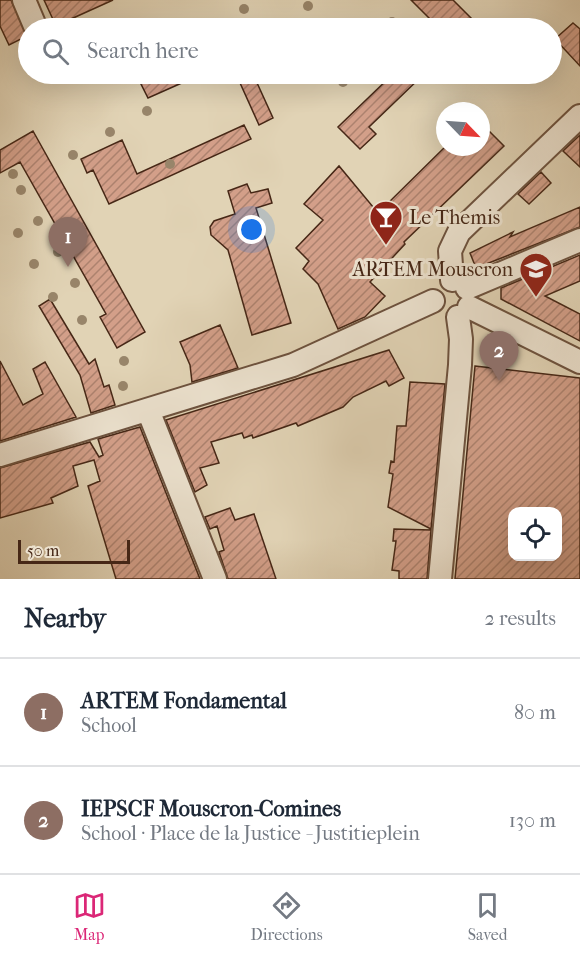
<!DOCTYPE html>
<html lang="en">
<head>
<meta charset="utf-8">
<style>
  :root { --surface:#fff; --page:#f2f2f3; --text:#1f2937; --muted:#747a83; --line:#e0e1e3; --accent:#db2777 }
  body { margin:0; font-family:"IM FELL French Canon",serif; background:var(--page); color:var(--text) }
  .controls { position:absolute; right:18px; bottom:18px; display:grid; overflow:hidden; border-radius:12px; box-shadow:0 6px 24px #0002 }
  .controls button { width:54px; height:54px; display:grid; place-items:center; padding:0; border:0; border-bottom:2px solid var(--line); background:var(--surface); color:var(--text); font:30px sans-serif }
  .compass { position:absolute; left:436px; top:102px; width:54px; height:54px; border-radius:50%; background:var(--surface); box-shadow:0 6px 24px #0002; rotate:115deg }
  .scale { position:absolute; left:18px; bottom:15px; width:112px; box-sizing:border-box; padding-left:6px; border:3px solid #462716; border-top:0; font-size:16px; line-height:21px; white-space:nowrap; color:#462716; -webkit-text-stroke:4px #ece2cf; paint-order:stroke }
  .you { position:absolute; left:252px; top:230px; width:21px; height:21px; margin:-15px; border:4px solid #fff; border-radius:50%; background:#1a73e8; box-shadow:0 0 0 9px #1a73e833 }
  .badge { display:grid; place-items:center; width:39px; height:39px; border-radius:50%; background:var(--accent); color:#fff; font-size:20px; font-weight:700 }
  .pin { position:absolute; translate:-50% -50px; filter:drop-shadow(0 2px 3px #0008) }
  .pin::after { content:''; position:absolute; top:32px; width:21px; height:18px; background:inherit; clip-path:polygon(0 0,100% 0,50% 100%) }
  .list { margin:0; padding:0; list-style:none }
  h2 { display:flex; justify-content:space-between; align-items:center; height:78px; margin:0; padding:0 24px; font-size:26px }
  h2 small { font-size:20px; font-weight:400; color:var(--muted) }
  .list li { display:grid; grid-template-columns:39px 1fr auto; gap:18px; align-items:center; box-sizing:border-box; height:108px; padding:0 24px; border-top:2px solid var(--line) }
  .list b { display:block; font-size:22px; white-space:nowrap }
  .list p { margin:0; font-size:20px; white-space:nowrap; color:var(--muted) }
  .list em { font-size:20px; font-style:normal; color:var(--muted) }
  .icon { flex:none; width:33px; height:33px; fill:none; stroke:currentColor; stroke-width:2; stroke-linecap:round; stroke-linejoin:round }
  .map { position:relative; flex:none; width:580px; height:579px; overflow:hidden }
  .search { position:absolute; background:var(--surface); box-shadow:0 6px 24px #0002; left:18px; right:18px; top:18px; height:66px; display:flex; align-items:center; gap:15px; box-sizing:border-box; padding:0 21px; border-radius:33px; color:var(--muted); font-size:22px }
  .sheet { height:294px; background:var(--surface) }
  nav { display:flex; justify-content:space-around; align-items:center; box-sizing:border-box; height:84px; border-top:2px solid var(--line); background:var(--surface); font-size:16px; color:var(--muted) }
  nav a { display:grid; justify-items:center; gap:3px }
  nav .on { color:var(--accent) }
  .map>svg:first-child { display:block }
  .building { fill:url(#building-hatch); stroke:#462716; stroke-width:1.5; fill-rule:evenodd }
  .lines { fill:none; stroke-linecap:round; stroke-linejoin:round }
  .minor-casing { stroke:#6d523e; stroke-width:26 }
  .minor { stroke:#ece2cf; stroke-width:22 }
  .tree { fill:#98856a }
  .labels { text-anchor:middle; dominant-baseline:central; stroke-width:6; stroke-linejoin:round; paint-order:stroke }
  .poi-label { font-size:20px; fill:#462716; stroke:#ece2cf; text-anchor:start }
</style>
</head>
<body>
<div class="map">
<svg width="580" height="579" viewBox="0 0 580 579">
  <defs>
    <pattern id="building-hatch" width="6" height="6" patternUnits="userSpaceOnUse" patternTransform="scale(1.5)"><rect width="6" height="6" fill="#d39f89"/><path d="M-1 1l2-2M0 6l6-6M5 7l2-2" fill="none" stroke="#ad826f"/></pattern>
  </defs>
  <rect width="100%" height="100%" fill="#e1d3b5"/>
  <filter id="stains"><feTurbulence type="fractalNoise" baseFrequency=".00333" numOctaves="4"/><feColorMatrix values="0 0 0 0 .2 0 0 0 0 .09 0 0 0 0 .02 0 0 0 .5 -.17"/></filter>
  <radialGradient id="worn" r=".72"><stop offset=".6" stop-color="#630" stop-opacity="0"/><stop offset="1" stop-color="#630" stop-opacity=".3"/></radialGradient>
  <!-- building -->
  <path class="building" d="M0 0H11L27 36 9 45 0 26Z
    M44 0H113L71 19 75 28H57Z
    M411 0H453L481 28H439Z
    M573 23 580 29V66L555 39Z
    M163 74H202L148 98 141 84Z
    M236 74H253L273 118 259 125Z
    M393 74H424L369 127 376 134 360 149 338 127Z
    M481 123 504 146 404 242 405 244 370 282 385 296 365 317 338 329 318 284 303 269 309 261 296 248 323 220 304 204 339 166 378 213 445 147H481Z
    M244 125 251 139 109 204 93 170 87 173 81 159 122 140 137 174Z
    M33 131 145 332 117 348 100 317 106 314 20 162 0 173V150Z
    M580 135V167L563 151Z
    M541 172 551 183 529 204 518 194Z
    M247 184 251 193 268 189 272 203 256 208 291 323 252 335 228 250 211 235 210 227 214 221 235 214 228 191Z
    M580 207V227L476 268 470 253 513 232 510 237Z
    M580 255V281L545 296 580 314V341L501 299V288Z
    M50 299 89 364 95 359 104 387 109 385 115 405 91 413 80 375 39 306Z
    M220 325 238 368 192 382 190 365 180 342Z
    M389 350 404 378 389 386 386 381 353 397 343 407 298 426 296 423 253 438 252 435 244 438 242 433 211 442 219 463 200 468 207 485 195 492 166 420Z
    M0 361 23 405 43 394 33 369 45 362 76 417 0 441Z
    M475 366 580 378V579H455ZM513 512H558V556H513Z
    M410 382 445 384 431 529 388 507 393 474 389 473 391 461 394 462 397 426H406Z
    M140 427 200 579H116L88 486 100 481 94 460 73 466 78 486 51 498 53 503 0 518V468L90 442 99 457 103 455 98 439Z
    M230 508 235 520 254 514 276 579H228L219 552 224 550 217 526 210 529 205 517Z
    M394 529 431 530 427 579H399V571L392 570 396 541H393Z"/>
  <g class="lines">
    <!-- minor casing -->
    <g class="minor-casing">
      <path id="minor" d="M24 0 35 26
        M452 280 450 251 459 232 580 116
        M467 288 580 240
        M469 307 580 362
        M148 410 215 579
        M0 455 293 365 433 301
        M440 579 460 365 461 339 458 317"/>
    </g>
    <!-- minor -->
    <use href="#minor" class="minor"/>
  </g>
  <!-- trees -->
  <g class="tree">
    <circle cx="308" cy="6" r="5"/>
    <circle cx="244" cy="9" r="5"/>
    <circle cx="392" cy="22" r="5"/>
    <circle cx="343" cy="82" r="5"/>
    <circle cx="147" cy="111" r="5"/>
    <circle cx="110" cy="132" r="5"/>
    <circle cx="73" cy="155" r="5"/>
    <circle cx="170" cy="164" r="5"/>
    <circle cx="13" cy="174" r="5"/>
    <circle cx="21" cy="190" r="5"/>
    <circle cx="38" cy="221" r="5"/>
    <circle cx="18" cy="233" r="5"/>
    <circle cx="58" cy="252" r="5"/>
    <circle cx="34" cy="264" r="5"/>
    <circle cx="75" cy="283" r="5"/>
    <circle cx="53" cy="297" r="5"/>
    <circle cx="82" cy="320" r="5"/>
    <circle cx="124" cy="361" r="5"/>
    <circle cx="123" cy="386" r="5"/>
  </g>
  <!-- icons -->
  <defs>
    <g id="bar-pin" transform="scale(1.725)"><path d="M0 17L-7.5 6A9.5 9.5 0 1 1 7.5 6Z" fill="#8f2418" stroke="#ece2cf"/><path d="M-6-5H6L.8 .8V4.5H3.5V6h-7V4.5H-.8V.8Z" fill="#fff"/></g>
    <g id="school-pin" transform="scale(1.725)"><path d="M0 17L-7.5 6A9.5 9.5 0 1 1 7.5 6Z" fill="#8f2418" stroke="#ece2cf"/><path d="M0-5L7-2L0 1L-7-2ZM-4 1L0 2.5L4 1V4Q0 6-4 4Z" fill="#fff"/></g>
  </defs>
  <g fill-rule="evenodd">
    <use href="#bar-pin" x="386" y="217"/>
    <use href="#school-pin" x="536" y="269"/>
  </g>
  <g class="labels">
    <!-- poi labels -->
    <g class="poi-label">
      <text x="409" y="217">Le Themis</text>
      <text x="513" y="269" text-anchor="end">ARTEM Mouscron</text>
    </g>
  </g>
  <rect width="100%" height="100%" filter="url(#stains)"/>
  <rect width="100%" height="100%" fill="url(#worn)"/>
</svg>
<div class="controls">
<button><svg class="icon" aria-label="locate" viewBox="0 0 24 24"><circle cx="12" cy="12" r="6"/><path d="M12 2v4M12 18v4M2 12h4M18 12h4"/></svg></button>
</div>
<svg class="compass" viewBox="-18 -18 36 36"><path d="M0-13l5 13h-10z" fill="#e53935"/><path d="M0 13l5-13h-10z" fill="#747a83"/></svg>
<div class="scale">50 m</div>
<div class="you"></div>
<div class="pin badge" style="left:68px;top:267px;background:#8d6e63">1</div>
<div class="pin badge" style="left:499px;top:381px;background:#8d6e63">2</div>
<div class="search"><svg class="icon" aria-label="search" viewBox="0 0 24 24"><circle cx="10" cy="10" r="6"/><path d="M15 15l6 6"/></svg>Search here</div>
</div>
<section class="sheet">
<h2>Nearby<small>2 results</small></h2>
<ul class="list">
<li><span class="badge" style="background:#8d6e63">1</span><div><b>ARTEM Fondamental</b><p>School</p></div><em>80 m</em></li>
<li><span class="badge" style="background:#8d6e63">2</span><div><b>IEPSCF Mouscron-Comines</b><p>School · Place de la Justice - Justitieplein</p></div><em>130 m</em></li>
</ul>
</section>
<nav>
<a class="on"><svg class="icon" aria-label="map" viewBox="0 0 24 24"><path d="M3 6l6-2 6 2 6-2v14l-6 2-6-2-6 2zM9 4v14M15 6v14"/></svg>Map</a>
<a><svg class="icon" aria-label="directions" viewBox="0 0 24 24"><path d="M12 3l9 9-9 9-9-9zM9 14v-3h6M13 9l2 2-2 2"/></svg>Directions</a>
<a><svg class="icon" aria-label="saved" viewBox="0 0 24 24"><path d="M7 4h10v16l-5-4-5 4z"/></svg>Saved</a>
</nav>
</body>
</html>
